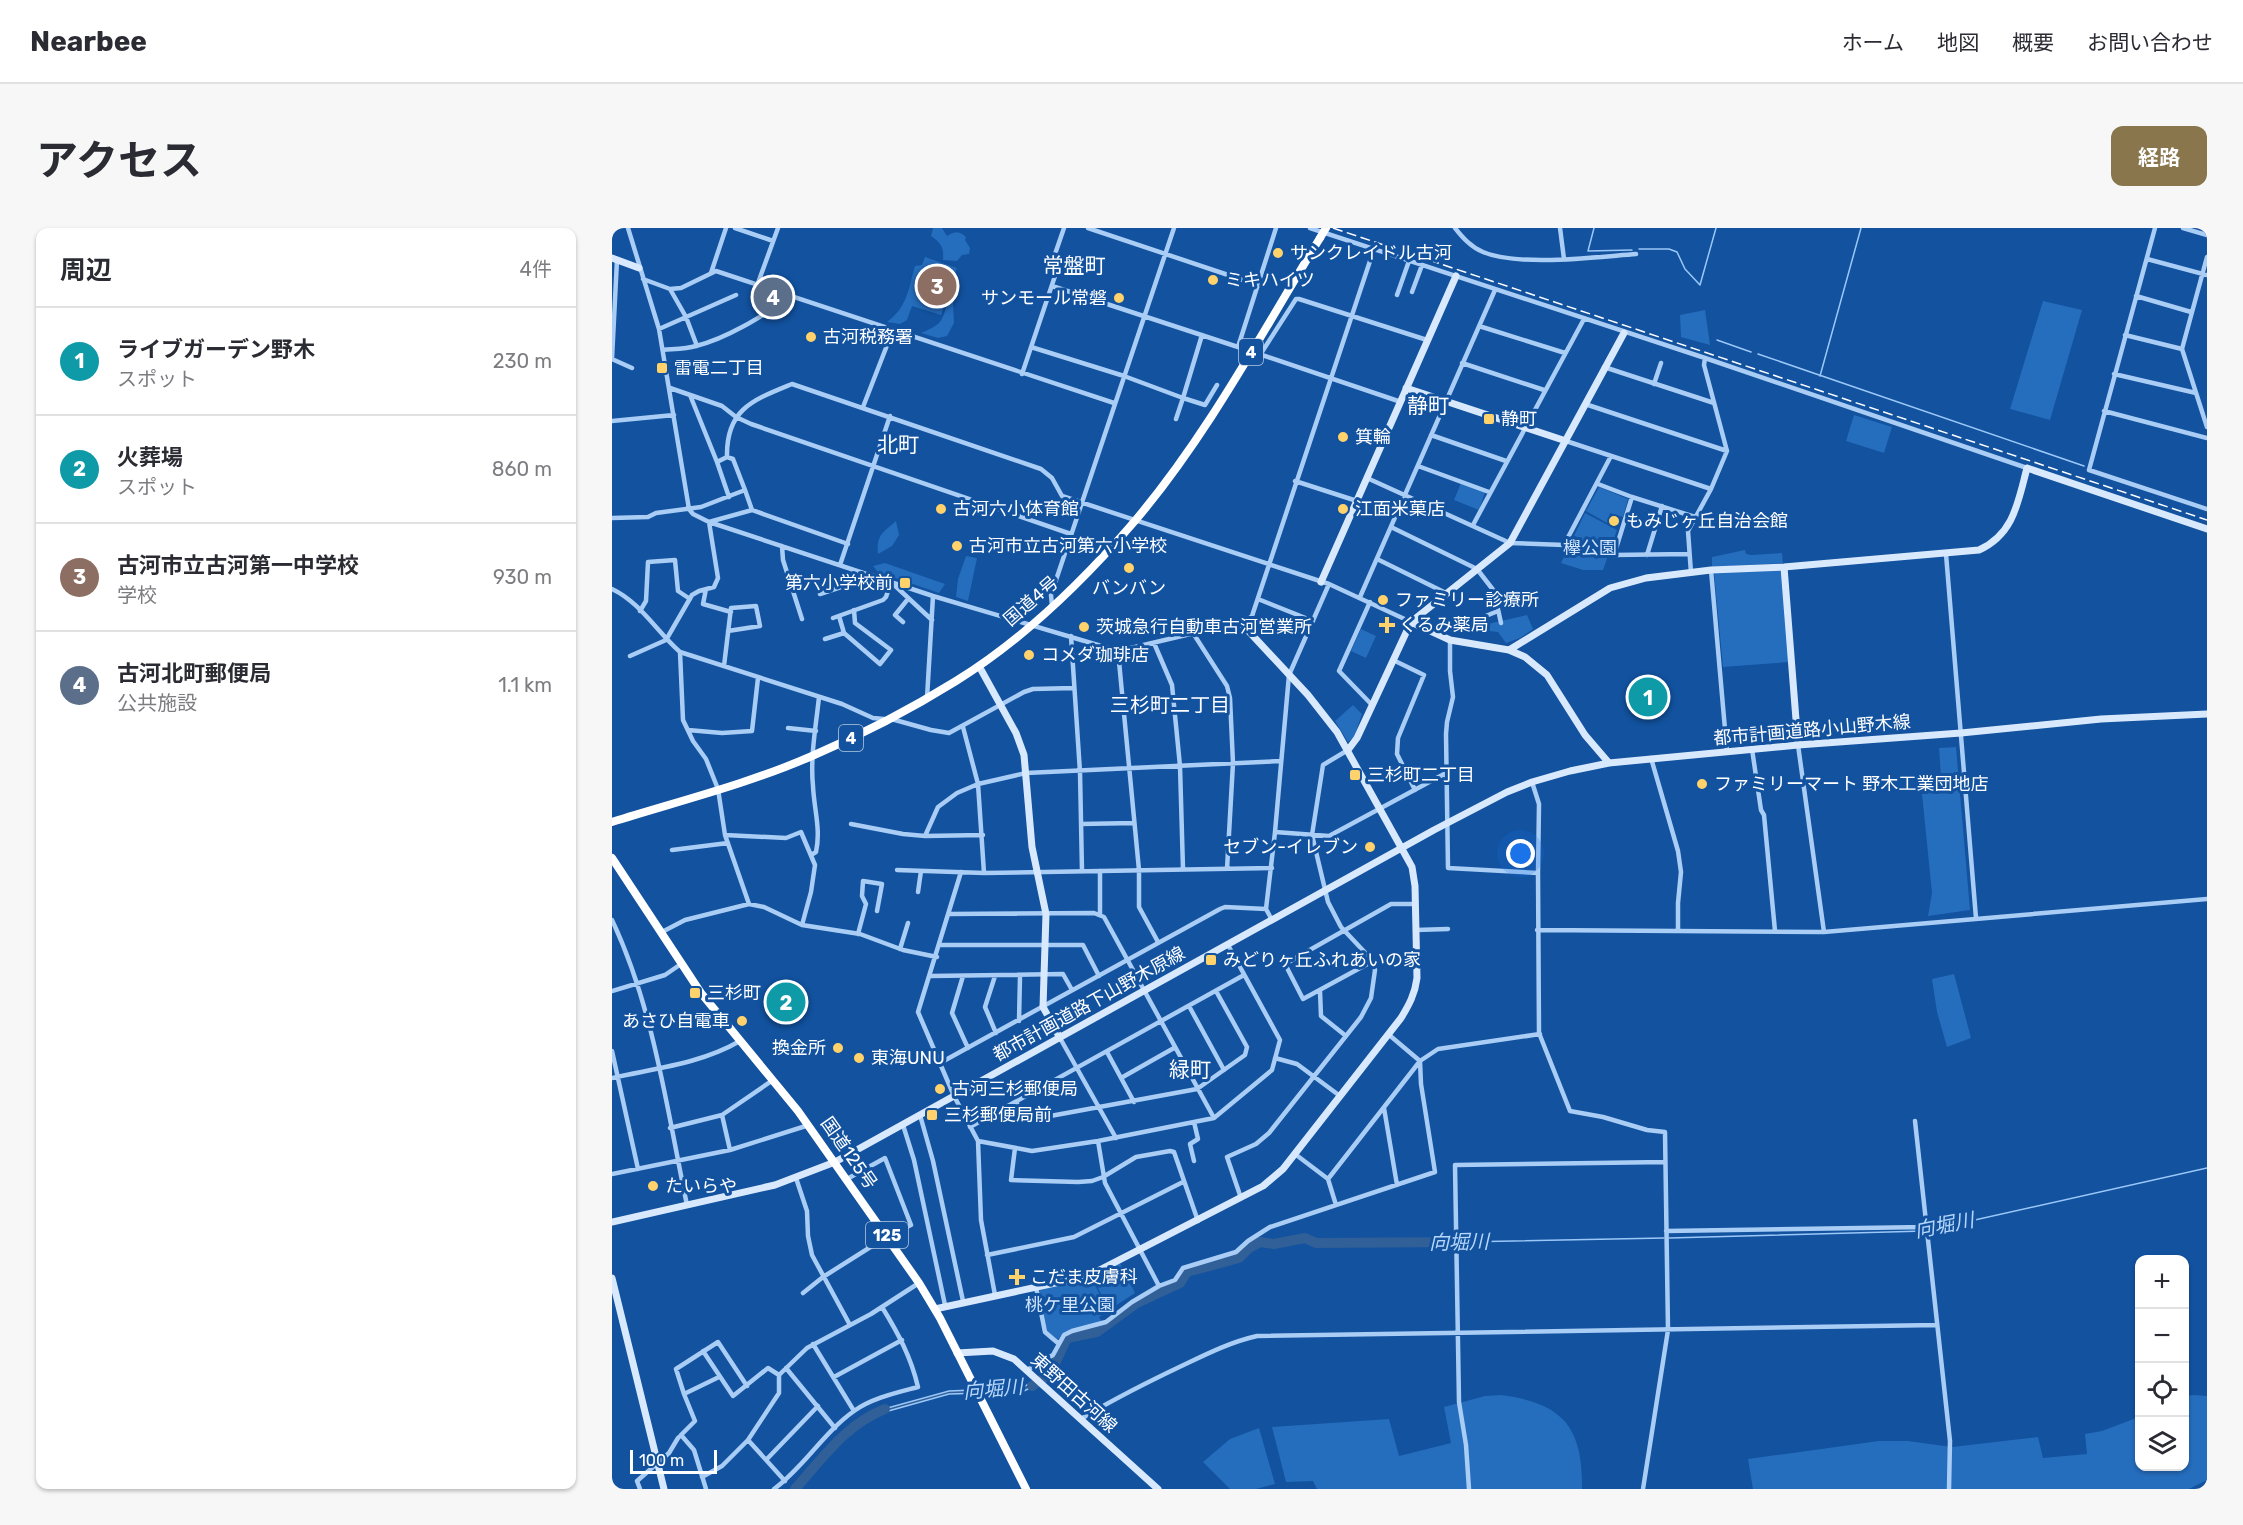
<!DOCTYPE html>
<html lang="ja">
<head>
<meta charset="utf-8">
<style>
  :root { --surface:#fff; --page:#f7f7f7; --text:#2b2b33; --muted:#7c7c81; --line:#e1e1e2; --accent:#8a764d }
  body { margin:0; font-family:Rubik,"Noto Sans JP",sans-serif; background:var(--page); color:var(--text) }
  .controls { position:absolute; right:18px; bottom:18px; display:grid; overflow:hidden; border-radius:12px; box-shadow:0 2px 4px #0004 }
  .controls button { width:54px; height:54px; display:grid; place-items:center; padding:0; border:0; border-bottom:2px solid var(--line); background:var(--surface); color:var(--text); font:30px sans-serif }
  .scale { position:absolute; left:18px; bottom:15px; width:87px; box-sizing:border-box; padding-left:6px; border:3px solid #fff; border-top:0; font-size:16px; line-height:21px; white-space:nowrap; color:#fff; -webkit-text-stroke:4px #12529f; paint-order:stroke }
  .you { position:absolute; left:909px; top:626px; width:21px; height:21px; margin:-15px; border:4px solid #fff; border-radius:50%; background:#1a73e8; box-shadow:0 0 0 9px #1a73e833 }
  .badge { display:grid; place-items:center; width:39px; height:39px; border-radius:50%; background:var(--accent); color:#fff; font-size:20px; font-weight:700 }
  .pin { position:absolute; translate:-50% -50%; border:3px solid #fff; box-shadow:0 2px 6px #0006 }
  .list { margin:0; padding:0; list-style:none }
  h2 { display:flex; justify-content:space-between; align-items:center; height:78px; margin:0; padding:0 24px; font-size:26px }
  h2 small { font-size:20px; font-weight:400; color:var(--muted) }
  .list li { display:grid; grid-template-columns:39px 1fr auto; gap:18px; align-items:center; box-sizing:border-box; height:108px; padding:0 24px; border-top:2px solid var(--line) }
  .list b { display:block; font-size:22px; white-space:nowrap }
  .list p { margin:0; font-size:20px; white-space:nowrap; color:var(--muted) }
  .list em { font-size:20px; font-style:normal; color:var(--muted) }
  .icon { flex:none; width:33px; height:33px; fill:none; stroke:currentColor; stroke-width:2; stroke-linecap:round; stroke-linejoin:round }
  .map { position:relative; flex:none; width:1595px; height:1261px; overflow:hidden; border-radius:12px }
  header { display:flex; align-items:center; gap:36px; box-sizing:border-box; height:84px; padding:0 30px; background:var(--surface); border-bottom:2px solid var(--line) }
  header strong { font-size:28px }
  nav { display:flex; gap:33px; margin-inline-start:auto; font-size:21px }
  .intro { display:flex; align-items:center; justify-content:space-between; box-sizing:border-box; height:144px; padding:0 36px }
  h1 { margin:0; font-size:42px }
  .button { padding:15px 27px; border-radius:12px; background:var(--accent); color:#fff; font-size:21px; font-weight:700 }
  main { display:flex; gap:36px; padding:0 36px }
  aside { flex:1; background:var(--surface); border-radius:12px; box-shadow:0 2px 4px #0004 }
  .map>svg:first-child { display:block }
  .green { fill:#256dbd }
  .water { fill:#315f97; stroke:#9bc8f8; stroke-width:1.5 }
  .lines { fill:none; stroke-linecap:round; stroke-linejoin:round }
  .stream { stroke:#9bc8f8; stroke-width:1.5 }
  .river { stroke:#315f97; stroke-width:10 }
  .street { stroke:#a9cdf5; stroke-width:4.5 }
  .secondary { stroke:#d9e9fd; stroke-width:7 }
  .highway { stroke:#fff; stroke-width:8 }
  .rail { stroke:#fff; stroke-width:1.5; stroke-dasharray:10 4.5; stroke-linecap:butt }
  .highway-bridge { stroke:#fff; stroke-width:8 }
  .poi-dot { fill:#ffd26c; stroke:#12529f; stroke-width:2 }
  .labels { text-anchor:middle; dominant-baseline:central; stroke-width:6; stroke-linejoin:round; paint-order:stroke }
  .shield { fill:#12529f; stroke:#b8cbe2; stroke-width:1.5 }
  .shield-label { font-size:16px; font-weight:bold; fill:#fff }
  .poi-label { font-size:18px; fill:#fff; stroke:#12529f; text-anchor:start }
  .park-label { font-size:18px; fill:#d2e7fe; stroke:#12529f }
  .street-label { font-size:18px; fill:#fff; stroke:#12529f }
  .neighbourhood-label { font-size:20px; fill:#fff; stroke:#12529f }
  .water-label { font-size:20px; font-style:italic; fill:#b6d7fb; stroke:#12529f }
  .quarter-label { font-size:21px; fill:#fff; stroke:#12529f }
</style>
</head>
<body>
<header>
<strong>Nearbee</strong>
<nav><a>ホーム</a><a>地図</a><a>概要</a><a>お問い合わせ</a></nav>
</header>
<div class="intro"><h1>アクセス</h1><a class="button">経路</a></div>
<main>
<aside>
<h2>周辺<small>4件</small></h2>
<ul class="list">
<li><span class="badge" style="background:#0f9aa8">1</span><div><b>ライブガーデン野木</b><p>スポット</p></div><em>230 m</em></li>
<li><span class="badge" style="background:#0f9aa8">2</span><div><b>火葬場</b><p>スポット</p></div><em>860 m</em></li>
<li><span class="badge" style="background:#8d6e63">3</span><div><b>古河市立古河第一中学校</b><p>学校</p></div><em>930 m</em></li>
<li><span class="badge" style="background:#5c6f8a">4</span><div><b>古河北町郵便局</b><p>公共施設</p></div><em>1.1 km</em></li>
</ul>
</aside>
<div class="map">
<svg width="1595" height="1261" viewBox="0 0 1595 1261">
  <rect width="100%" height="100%" fill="#12529f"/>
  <!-- green -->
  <path class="green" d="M321 0H330L335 8C343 3 347 3 354 9L353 12 358 20 357 26 350 27 345 33 331 32C332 19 329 15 319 8Z
    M313 29 345 40 329 87 300 78 295 92 288 96 275 94C296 78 296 62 303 38L310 37Z
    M337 71 341 75 342 95 335 108 326 110 309 105C333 95 329 93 337 71Z
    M1431 73 1470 82 1438 192 1398 181Z
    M1093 82 1098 117 1069 109 1068 87Z
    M1242 187 1280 199 1272 225 1234 213Z
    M849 255 873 264 867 282 842 272Z
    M987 259 1016 271 1011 289 998 285 995 295 974 283Z
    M973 285 1005 302 991 342H971L949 335Z
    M284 293 287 307 280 318 266 326C264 306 272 304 284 293Z
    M1133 322 1134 326 1139 327 1170 325 1171 335 1100 339V329Z
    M354 328 365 330 356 373 344 369 346 351Z
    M273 335 333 356 327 365 266 344 261 338Z
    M1170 341 1177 434 1111 439 1102 344Z
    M915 387 921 401 908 410 894 415 886 404 877 403 876 396Z
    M749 401 764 408 754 430 739 423Z
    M741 477 750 486 742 509 736 514 723 493Z
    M1344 519 1358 682 1316 688 1320 665 1310 566 1330 563 1327 520Z
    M1342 746 1359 810 1335 819 1325 784 1320 751Z
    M508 1035 523 1065 497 1082 481 1050Z
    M479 1049 496 1083 487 1089 490 1094 450 1106 446 1112 435 1103 427 1060Z
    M889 1167C951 1175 971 1199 970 1261H705L701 1253 674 1254 660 1199 777 1191 787 1228 839 1215 832 1179 873 1168Z
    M1582 1167 1595 1168V1252L1577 1261H1141L1136 1231 1267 1213H1296L1340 1219 1426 1209 1431 1230 1475 1226 1473 1206 1490 1203 1527 1189 1528 1238H1572L1573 1168Z
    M647 1200 663 1256 644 1261H618L591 1234 618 1211Z"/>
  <!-- water -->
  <path class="water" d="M429 1150 432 1153 410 1164 337 1166 262 1187 261 1184 337 1163 409 1160Z"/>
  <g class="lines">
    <!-- stream -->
    <path class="stream" d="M982 0 976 23 1020 22
      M1027 21H1057L1065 24 1073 41 1088 57
      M1088 57 1104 0
      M1105 112 1139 124
      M1146 126 1472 238
      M1208 148 1249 0
      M1318 1002 1595 940
      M1057 1010 1313 1003
      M850 1014 1052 1010"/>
    <!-- river -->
    <path class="river" d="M420 1158 438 1146 455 1110 485 1104 525 1075 568 1055 575 1044 627 1030 637 1020 648 1014 662 1016 693 1010 704 1015 850 1014
      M183 1261C210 1231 234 1196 273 1181"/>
    <!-- street -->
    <path class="street" d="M16 0 47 101 77 281 81 286 97 294 321 368 506 423 621 396H630L640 388 762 21
      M123 0 161 13
      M476 0 646 57
      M698 0 1093 130 1415 240
      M843 0C851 10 859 19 871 24 907 39 984 29 1024 26
      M948 0 952 31
      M1543 0 1477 242 1595 281
      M1571 0 1595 7
      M1595 29 1570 121 1595 199
      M1535 31 1595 47
      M99 45 114 0
      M31 51 58 61 69 60 104 43 502 175
      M146 55 166 0
      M440 58 626 119
      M58 61 74 89 85 118
      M800 64 810 37
      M785 67 797 33
      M1524 68 1579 84
      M867 98 953 125
      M47 101 124 67
      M590 107 571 170 593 177 605 157
      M1513 107 1570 121
      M419 119 512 148 571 170 564 191
      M630 121 626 119 664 0
      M51 122C62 121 74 121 84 118 117 110 153 86 181 68
      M644 125 789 174
      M648 127 684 71H687L815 112
      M0 131 5 32
      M0 131 20 140
      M850 135 932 162
      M992 139 1102 175
      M410 146 443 48 445 41 442 29 452 0
      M1502 146 1584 165
      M1042 156 1049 135
      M58 160 110 178 124 189 139 196 459 306
      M78 167 105 234
      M973 176 1115 223
      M251 179 281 102
      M1492 183 1595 210
      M0 193 62 187
      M819 207 894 233
      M954 213 1099 261
      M115 229 105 234 117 269
      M806 238 877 264
      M755 250 898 315 952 317 999 228
      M683 253 745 273
      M986 256 1020 269 1083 289
      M133 262 121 231 115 229C114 181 141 172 180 156L429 241 440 250 450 268 717 356 799 394
      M1020 269 1002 327 1077 326
      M140 282 236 316
      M0 290 36 289 44 285 89 279 133 262 140 282 97 294 106 350 102 359 87 363 80 367 54 412 18 428
      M861 297 972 91
      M779 299 865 341 882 363 889 395
      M170 318 171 332 190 391
      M1334 326 1364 690
      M1035 327 1050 278
      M765 331 834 365
      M228 337 278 188
      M1099 342 1115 524
      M1079 345 1076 303 1099 261 1115 223 1092 137 1093 130
      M279 354 320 392
      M0 361C28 374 45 404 68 424L230 476 261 490 283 492 319 502 337 505 412 464 421 461 462 460
      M94 361 91 376 119 384
      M208 366 262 348
      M748 369 883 62
      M646 371 701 393
      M758 374 727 443 760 477
      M440 378 439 367 562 0
      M28 383 34 373 36 334 63 332 66 363 78 371
      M227 388 232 405
      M221 390 271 372 274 369 279 354
      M869 390 886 383
      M291 394 283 387 296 371
      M581 405 615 458 618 470 621 535 615 641
      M459 408 468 544 470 643
      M213 411 232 405 268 436 279 422 243 395 242 382
      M838 412V443L841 469 835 494 834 506 836 640 926 645 927 805 958 883 991 889 1035 902 1053 904 1056 1102 1031 1261
      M542 415 560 457 568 538 571 641
      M506 423 527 642V679L546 714
      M68 424 71 492 81 513 94 531 106 561 113 607 137 676
      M781 432 812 447 786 510 785 526 803 562
      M112 438 119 380 144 378 148 398 116 403
      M315 470 321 368
      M351 499 366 556 372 645
      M176 500 204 503
      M76 502 110 505 140 503 146 450
      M1186 517 1212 704
      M1140 521 1149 582 1152 587 1163 703
      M1039 530 1066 623 1069 644 1066 675V703
      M920 554 927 576 926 645
      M239 596 291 606 313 608 371 607
      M469 596 522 595
      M663 604 717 608 834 545
      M113 607 174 610 189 604 203 637 199 664 190 697
      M313 608 326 579 345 565 366 556 414 545 669 533
      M60 622 116 615
      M199 627 204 624C209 601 202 581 201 558 198 529 204 498 207 469
      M285 642 372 645 660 640
      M349 644 306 784 342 868 366 913 369 992 383 1067
      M306 664 309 643
      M337 686 482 685 492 689 602 890
      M488 686V643
      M0 692C42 781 55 882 75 977
      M660 692 654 681 663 604 677 447 717 356
      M804 702 836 701
      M925 702 1212 704 1595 671
      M50 704 73 692 137 676 152 679 190 697 248 706 291 722 325 729
      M246 706 254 676 250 668 251 653 270 656 265 683
      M328 717H471L487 748
      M288 721 296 695
      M761 733 691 771 673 736 779 676H804
      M319 748 451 746 460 762
      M351 748 340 785 356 820
      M383 748 373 779 384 805
      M0 763 53 747 69 736
      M708 763 709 788 734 808
      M577 778 612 842
      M407 793 408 748
      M776 806 808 833
      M448 810 504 910
      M0 823 26 941
      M495 824 522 874
      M663 830 685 836 728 868
      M328 835 608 681 613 679 654 681
      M0 850C44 840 88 836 128 813
      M509 850 562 820
      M404 874 412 889 422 891 585 861 633 827 635 819 604 763
      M772 880 785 957
      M110 887 118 922
      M308 887 321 933 351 1073
      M1303 893 1338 1213 1337 1261
      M582 894 586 911 578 916 582 933
      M291 897 302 932 333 1077
      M358 899 632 747
      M58 900 110 887 161 852
      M366 913 420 923 486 913 602 890 660 842 668 812 616 717
      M486 913 493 955 547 1058
      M403 920 399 952 466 954 480 953 491 949 524 929 558 923 562 924 586 993
      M683 926 716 951 724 977
      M0 946 118 922 197 897
      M184 950 195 983 196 1008 200 1027 238 1097
      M716 951 808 833 826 821 928 806
      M629 970 615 929 644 916 657 905 749 789 759 770 763 742 761 733 729 699 716 674 700 607 711 537 736 522
      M1054 1003 1314 999
      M375 1027 462 1009 571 954
      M424 1059 433 1104 447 1116
      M191 1065 211 1049 276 1008 299 997 273 930 235 951
      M201 1116 242 1183
      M91 1123 121 1168 156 1140 167 1147 195 1120 259 1086 307 1055
      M174 1140 223 1200
      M415 1142 441 1127 452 1107 460 1103 494 1094 520 1074 547 1058 563 1052 571 1040 624 1024 636 1013 658 999 823 944 809 856 808 833
      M222 1149 290 1112
      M72 1166 107 1149
      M469 1191C498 1173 528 1158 559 1143 587 1130 614 1115 645 1108L1325 1097
      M69 1207 82 1222 94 1261
      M136 1212 173 1253
      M154 1232 206 1178
      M90 1249 110 1238 136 1212 167 1165V1147
      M28 1261 25 1253 57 1225 66 1210 83 1193 72 1166 64 1141 106 1114 135 1158
      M162 1261C192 1239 211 1205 242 1183 260 1170 284 1165 306 1159 299 1129 286 1105 270 1079
      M857 1261 854 1217 847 1174 843 937 1053 934"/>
    <!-- secondary -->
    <path class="secondary" d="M0 30 27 40
      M794 160 954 213
      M1172 339 1186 517
      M709 354 844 48
      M799 394 838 412 897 422 913 429 935 447 973 507 997 535
      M897 422 998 360 1034 350 1099 342 1172 339 1367 322C1402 306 1406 274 1415 240L1595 301
      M367 438 404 505 412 527 420 619 434 686 431 779 448 810
      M736 522 745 510 799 394 898 315 1012 105
      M0 994 163 957 223 934 822 602 895 564 920 554 958 543 997 535 1186 517 1349 505 1489 491 1595 486
      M0 1050 52 1261
      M323 1081 476 1048 651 958 671 941 789 790C797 777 803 766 805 750L803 658 800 639 725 504 696 467 630 396
      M345 1125 381 1123 402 1131 546 1261"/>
    <!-- highway -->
    <path class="highway" d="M0 594C67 573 136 556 200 528 249 507 299 481 344 453 409 413 472 352 522 294 595 208 649 106 708 10
      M0 630 89 765 186 883 307 1055 328 1090 414 1261"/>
    <!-- rail -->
    <path class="rail" d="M721 0 1595 292"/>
    <!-- highway-bridge -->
    <path class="highway-bridge" d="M708 10 714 0"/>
  </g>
  <!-- markers -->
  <g class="poi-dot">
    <circle cx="666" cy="25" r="6"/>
    <circle cx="601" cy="52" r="6"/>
    <circle cx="507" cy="70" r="6"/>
    <circle cx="199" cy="109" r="6"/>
    <rect x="44" y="134" width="12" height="12" rx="3"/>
    <rect x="871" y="185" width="12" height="12" rx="3"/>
    <circle cx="731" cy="209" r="6"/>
    <circle cx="329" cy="281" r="6"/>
    <circle cx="731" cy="281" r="6"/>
    <circle cx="1002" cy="293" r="6"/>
    <circle cx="345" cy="318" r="6"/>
    <circle cx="517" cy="340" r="6"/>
    <rect x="287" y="349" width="12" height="12" rx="3"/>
    <circle cx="771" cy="372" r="6"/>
    <path d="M772 388h6v6h6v6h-6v6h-6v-6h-6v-6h6z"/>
    <circle cx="472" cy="399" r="6"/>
    <circle cx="417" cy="427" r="6"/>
    <rect x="737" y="541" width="12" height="12" rx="3"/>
    <circle cx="1090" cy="556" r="6"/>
    <circle cx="758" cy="619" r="6"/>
    <rect x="593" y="726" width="12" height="12" rx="3"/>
    <rect x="77" y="759" width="12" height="12" rx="3"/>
    <circle cx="130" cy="793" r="6"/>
    <circle cx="226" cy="820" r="6"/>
    <circle cx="247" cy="830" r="6"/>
    <circle cx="328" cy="861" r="6"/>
    <rect x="314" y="881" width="12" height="12" rx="3"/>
    <circle cx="41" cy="958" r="6"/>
    <path d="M402 1040h6v6h6v6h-6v6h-6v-6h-6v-6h6z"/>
  </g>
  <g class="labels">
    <!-- shield labels -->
    <g class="shield">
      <rect x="627" y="111" width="24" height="26" rx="4.5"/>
      <rect x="227" y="497" width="24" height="26" rx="4.5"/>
      <rect x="254" y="994" width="42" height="26" rx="4.5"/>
    </g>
    <g class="shield-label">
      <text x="639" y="124">4</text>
      <text x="239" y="510">4</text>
      <text x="275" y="1007">125</text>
    </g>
    <!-- poi labels -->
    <g class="poi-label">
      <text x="678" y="25">サンクレイドル古河</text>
      <text x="613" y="52">ミキハイツ</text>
      <text x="495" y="70" text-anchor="end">サンモール常磐</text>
      <text x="211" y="109">古河税務署</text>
      <text x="62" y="140">雷電二丁目</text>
      <text x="889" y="191">静町</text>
      <text x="743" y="209">箕輪</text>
      <text x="341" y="281">古河六小体育館</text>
      <text x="743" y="281">江面米菓店</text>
      <text x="1014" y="293">もみじヶ丘自治会館</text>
      <text x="357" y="318">古河市立古河第六小学校</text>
      <text x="281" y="355" text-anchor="end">第六小学校前</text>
      <text x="517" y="360" text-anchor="middle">バンバン</text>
      <text x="783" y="372">ファミリー診療所</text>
      <text x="787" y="397">くるみ薬局</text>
      <text x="484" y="399">茨城急行自動車古河営業所</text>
      <text x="429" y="427">コメダ珈琲店</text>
      <text x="755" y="547">三杉町二丁目</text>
      <text x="1102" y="556">ファミリーマート 野木工業団地店</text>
      <text x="746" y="619" text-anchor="end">セブン-イレブン</text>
      <text x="611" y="732">みどりヶ丘ふれあいの家</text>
      <text x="95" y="765">三杉町</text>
      <text x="118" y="793" text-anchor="end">あさひ自電車</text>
      <text x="214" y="820" text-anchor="end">換金所</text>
      <text x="259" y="830">東海UNU</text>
      <text x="340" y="861">古河三杉郵便局</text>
      <text x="332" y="887">三杉郵便局前</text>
      <text x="53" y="958">たいらや</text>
      <text x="418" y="1049">こだま皮膚科</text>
    </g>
    <!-- park labels -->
    <g class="park-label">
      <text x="978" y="320">欅公園</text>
      <text x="458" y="1077">桃ケ里公園</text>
    </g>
    <!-- street labels -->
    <g class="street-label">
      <text transform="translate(419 373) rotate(-41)">国道4号</text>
      <text transform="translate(1200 502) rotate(-5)">都市計画道路小山野木線</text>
      <text transform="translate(477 776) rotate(-29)">都市計画道路下山野木原線</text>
      <text transform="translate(237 925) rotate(55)">国道125号</text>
      <text transform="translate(462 1165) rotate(42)">東野田古河線</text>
    </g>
    <!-- neighbourhood labels -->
    <g class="neighbourhood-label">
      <text x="558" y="477">三杉町二丁目</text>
    </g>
    <!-- water labels -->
    <g class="water-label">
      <text transform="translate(1332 997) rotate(-11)">向堀川</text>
      <text transform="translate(847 1014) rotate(-1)">向堀川</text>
      <text transform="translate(381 1161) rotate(-5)">向堀川</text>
    </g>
    <!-- quarter labels -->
    <g class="quarter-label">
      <text x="462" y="37">常盤町</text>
      <text x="816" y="177">静町</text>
      <text x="286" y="216">北町</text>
      <text x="578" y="841">緑町</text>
    </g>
  </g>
</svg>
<div class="controls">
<button>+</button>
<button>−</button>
<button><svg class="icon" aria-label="locate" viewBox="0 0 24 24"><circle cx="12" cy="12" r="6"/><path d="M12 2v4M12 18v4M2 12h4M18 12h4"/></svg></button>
<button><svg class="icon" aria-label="layers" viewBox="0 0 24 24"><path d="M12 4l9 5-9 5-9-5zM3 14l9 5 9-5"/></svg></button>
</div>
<div class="scale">100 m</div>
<div class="you"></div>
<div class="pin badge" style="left:1036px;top:469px;background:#0f9aa8">1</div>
<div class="pin badge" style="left:174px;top:774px;background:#0f9aa8">2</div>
<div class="pin badge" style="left:325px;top:58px;background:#8d6e63">3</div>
<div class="pin badge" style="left:161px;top:69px;background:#5c6f8a">4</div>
</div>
</main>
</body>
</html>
